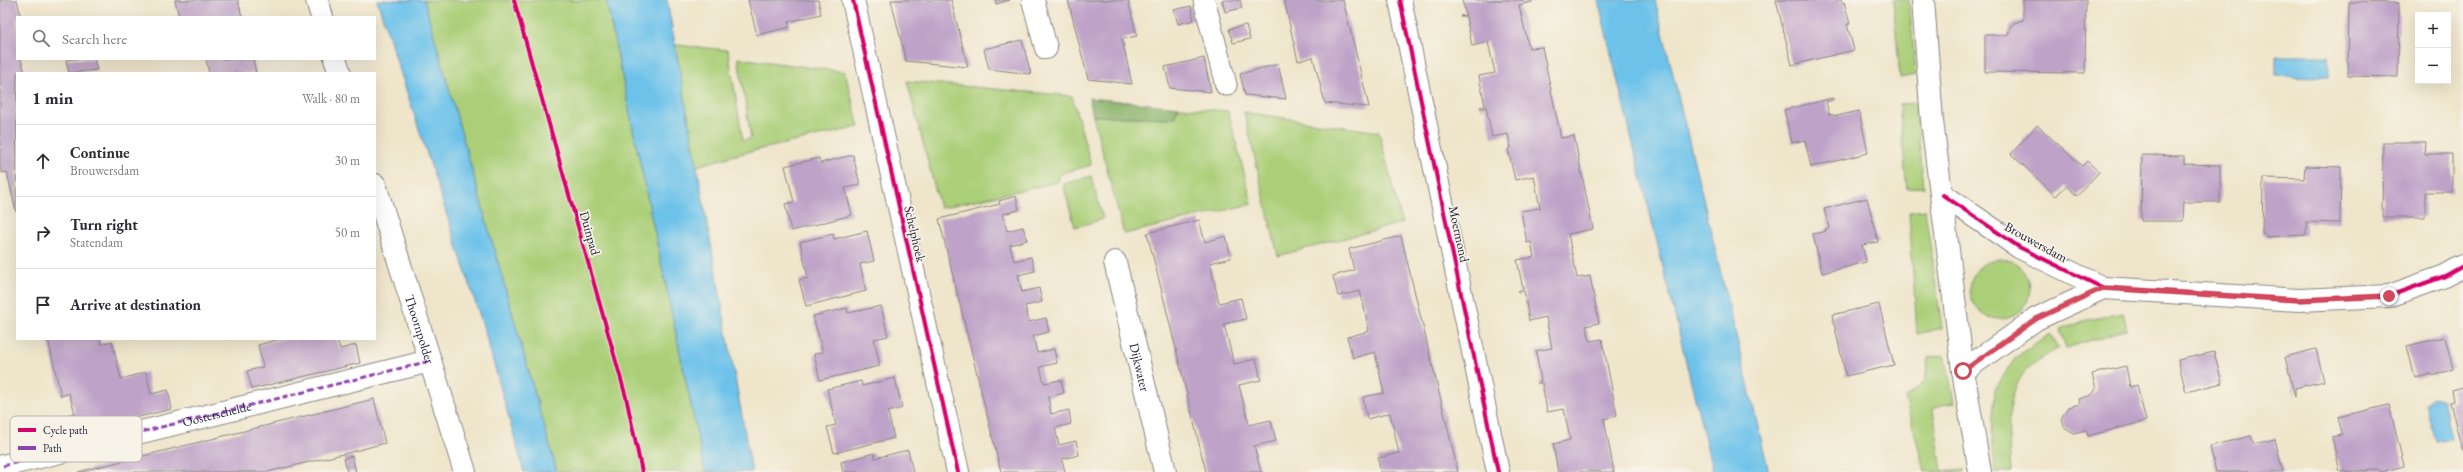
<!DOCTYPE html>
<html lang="en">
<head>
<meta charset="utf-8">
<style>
  :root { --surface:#fff; --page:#f7f7f7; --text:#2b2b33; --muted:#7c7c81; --line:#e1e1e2 }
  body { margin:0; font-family:"EB Garamond",serif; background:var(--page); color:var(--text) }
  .controls { position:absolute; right:12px; top:12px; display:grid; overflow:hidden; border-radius:0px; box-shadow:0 4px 16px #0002 }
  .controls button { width:36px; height:36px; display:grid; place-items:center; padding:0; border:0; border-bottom:1px solid var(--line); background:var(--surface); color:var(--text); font:20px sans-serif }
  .stop { position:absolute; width:12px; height:12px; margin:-9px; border:3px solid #d1495b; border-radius:50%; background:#fff }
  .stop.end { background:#d1495b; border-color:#fff; box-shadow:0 1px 4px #0008 }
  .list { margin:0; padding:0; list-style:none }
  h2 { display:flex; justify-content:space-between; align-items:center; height:52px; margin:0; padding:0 16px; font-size:17px }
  h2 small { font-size:13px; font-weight:400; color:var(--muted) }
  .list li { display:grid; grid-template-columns:26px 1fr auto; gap:12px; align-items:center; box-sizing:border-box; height:72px; padding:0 16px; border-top:1px solid var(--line) }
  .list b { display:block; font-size:15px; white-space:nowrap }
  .list p { margin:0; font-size:13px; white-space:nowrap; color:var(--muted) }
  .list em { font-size:13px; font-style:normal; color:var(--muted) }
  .icon { flex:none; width:22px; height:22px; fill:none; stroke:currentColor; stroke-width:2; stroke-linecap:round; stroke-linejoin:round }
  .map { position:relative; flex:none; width:2463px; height:472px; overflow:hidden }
  .search { position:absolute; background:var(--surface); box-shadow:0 4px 16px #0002; left:16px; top:16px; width:360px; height:44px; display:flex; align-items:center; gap:10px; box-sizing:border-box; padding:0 14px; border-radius:0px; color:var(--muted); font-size:15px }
  .panel { position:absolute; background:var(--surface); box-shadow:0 4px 16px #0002; left:16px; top:72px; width:360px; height:268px; border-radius:0px }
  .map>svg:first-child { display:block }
  .green { fill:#abcf78; stroke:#66785a }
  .forest { fill:#88b268; stroke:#556a52 }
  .water { fill:#6dc2ea; stroke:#487292 }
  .building { fill:#bea2c8 }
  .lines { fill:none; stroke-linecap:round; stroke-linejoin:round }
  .lane-casing { stroke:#888482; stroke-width:23 }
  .street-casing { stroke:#888482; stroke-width:24 }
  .lane { stroke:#fff; stroke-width:21 }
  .street { stroke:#fff; stroke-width:22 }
  .quiet { stroke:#8e44ad; stroke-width:3; stroke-dasharray:6 3; stroke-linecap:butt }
  .cycleway-casing { stroke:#f7f3e8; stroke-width:6 }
  .cycleway { stroke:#d6006c; stroke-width:4 }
  .route { stroke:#d1495b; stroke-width:5 }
  .labels { text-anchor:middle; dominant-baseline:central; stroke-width:3.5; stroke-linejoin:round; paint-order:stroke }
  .street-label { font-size:13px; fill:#22223b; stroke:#f7f3e8 }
  .key { fill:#f7f3e8; stroke:#b7b4b4; stroke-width:1 }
  .key-label { font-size:11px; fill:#22223b }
</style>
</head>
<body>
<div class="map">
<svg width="2463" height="472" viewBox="0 0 2463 472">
  <rect width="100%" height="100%" fill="#f7f3e8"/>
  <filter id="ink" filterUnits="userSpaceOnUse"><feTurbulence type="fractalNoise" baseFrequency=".025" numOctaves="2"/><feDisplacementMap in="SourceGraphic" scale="8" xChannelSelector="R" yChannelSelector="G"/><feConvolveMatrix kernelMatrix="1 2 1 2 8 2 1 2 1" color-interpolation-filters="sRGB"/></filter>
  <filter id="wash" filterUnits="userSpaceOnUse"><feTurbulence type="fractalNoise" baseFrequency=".012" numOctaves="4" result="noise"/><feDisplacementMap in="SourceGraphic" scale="16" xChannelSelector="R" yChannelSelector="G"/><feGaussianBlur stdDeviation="0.9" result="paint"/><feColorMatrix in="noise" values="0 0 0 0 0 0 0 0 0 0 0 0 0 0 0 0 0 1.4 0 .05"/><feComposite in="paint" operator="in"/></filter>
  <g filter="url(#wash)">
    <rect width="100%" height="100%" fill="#efe5ca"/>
    <!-- green -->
    <path class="green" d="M424 0H606L705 472H557Z
      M1893 0H1909L1916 75 1900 78Z
      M675 45 728 50 743 141 751 138 738 58 845 72 859 127 735 155 697 166Z
      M907 81 1072 96 1091 165 1060 174 1058 182 940 208Z
      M1915 103 1924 187 1907 189 1899 104Z
      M1179 107 1228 111 1252 204 1124 234 1093 116 1174 118Z
      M1244 112 1379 132 1402 223 1278 256Z
      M1091 176 1103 219 1075 227 1063 184Z
      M1925 210 1942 328 1917 334 1909 212Z
      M1970 289a30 30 0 1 1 60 0a30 30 0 1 1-60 0Z
      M2123 313 2127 329 2066 348 2060 330 2087 320Z
      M2051 334 2059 348C2047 355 2033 362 2024 373 2003 401 2009 440 2011 472H1995L1992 432 1995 389 2016 357Z
      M1945 355 1954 402 1933 409 1942 471 1964 469V472H1925L1905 398 1925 381 1929 357Z"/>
    <!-- forest -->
    <path class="forest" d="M1089 98 1179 107 1174 118 1093 116Z"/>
    <!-- water -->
    <path class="water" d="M377 0H424L557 472H524L485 332Z
      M606 0H667L752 472H705Z
      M1598 0H1655L1769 472H1713Z
      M2276 56H2328L2329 77 2276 76Z
      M2433 397 2442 400 2451 439 2436 442 2426 403Z"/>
    <g id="blocks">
      <!-- building -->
      <path class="building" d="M0 0H17L21 17H17V59H21L25 73H17L16 212 7 172 2 173 0 166Z
        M175 0H238L242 17H179Z
        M748 0H818L821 14 788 22 790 27 757 35Z
        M891 0H951L968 67 906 61Z
        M995 0H1010L996 4Z
        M1068 0H1128L1137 36 1122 39 1132 84 1088 79Z
        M1222 0H1240L1242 8 1225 12Z
        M1284 0H1343L1369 107 1325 103 1313 57 1298 61Z
        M1462 0H1531L1532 2 1519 5 1529 48 1542 47 1561 138 1574 136 1593 229 1568 234 1577 278 1590 276 1599 323 1586 326 1590 341 1602 339 1608 369 1617 416 1604 419 1614 472H1558L1553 444 1570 440 1564 409 1547 412 1542 383H1537L1541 381 1536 351 1552 348 1546 317 1529 321 1524 291 1518 292V291L1523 289 1517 260 1534 257 1531 242 1527 243 1521 211 1540 208 1534 176 1515 180 1508 149 1511 148 1508 134 1492 137 1486 107 1481 109 1480 107 1485 106 1479 76 1495 73 1488 42 1472 46 1466 16H1460L1466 15Z
        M1776 0H1841L1842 3 1844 2 1850 24H1847L1854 50 1792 65Z
        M2023 0H2086L2085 73 1985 72V35H2008L2010 27 2014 23 2023 20Z
        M2349 2 2399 3 2398 77 2348 76Z
        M1191 6 1194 20 1178 24 1174 10Z
        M1246 25 1250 39 1233 43 1229 29Z
        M1022 40 1031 74 989 69 984 49Z
        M1204 58 1211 92 1170 88 1165 67Z
        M71 59H94L97 70 69 73 66 60Z
        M206 59H253L256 73H209Z
        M1278 64 1286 99 1245 95 1240 74Z
        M1833 98V100L1826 102 1829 114 1837 116 1859 111 1868 153 1811 167 1805 140 1792 143 1784 110Z
        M2037 125 2082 166 2087 161 2099 172 2077 196 2066 186 2056 196 2011 154Z
        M2383 142H2426L2425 154H2452V192H2425V217H2382Z
        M853 155 860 185 845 188 852 215 791 231 785 204 794 202 785 166 819 158 820 163Z
        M2142 155 2184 156V164L2220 165V202H2184L2183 221H2141Z
        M2305 166 2341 167 2340 223 2306 222V235L2266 237V235L2262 234 2263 178 2304 179Z
        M1016 196 1019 210 1003 214 1007 231 1023 227 1027 240 1010 245 1014 261 1031 257 1035 271 1018 275 1022 292 1039 288 1042 302 1025 306 1029 322 1046 318 1049 332 1033 336 1037 353 1054 349 1057 363 1040 367 1044 383 1061 380 1064 393 1048 397 1051 414 1069 410 1071 424 1055 428 1059 445 1076 441 1079 455 1062 459 1065 472H1001L939 219 1000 204 999 201Z
        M1867 198 1878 242 1862 245 1866 262 1822 273 1813 234 1826 231 1825 229 1829 228 1824 209Z
        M1199 220 1205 242 1226 236 1231 258 1210 263 1219 303 1241 298 1246 319 1224 324 1234 364 1256 359 1261 380 1239 385 1249 425 1271 420 1276 441 1254 446 1261 472H1206L1163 296 1147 233Z
        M867 231 874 261 860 264 866 291 806 306 799 280 808 278 800 242 833 234 834 239Z
        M1401 236 1446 421 1458 472H1380L1378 458 1399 453 1390 413 1367 419 1363 397 1384 393 1375 352 1353 358 1347 337 1369 331 1365 311 1360 291 1338 296 1333 276 1354 270 1349 249Z
        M1879 304 1894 365 1846 376 1832 315Z
        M881 306 888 336 874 339 880 366 820 380 814 354 823 352 813 316 847 308 848 313Z
        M2445 337 2453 369 2432 376V374L2415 378 2407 346Z
        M48 339H100L101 344 112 341 121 379 146 372 151 394 168 390 172 409 63 435 59 417 75 413 69 393 61 396Z
        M280 339H337L340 349 356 345 360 363 252 389 247 371 263 367 258 345Z
        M2316 349 2324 381 2295 388V397L2285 357Z
        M2214 352 2222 383 2186 392 2178 360Z
        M2126 366 2130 387 2137 385 2146 421 2088 436 2086 430 2074 433 2064 427 2062 417 2068 407 2080 404 2079 399 2092 395 2096 389 2092 374Z
        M895 378 902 408 888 412 894 438 834 453 827 427 836 425 827 389 861 381 862 386Z
        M2463 387V450H2462L2450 402 2454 401 2452 390Z
        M374 399 385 443 347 453 267 472H78Z
        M2389 405 2404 466 2381 472 2378 470 2340 472 2332 437 2342 435 2338 417Z
        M2251 436 2254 444 2275 439 2283 472H2216L2210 446Z
        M908 450 913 472H843L841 462 874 453 875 458Z
        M352 456 356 472H347L344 458Z"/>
    </g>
  </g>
  <g filter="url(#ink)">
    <use href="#blocks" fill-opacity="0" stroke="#888482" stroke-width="1"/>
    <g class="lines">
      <!-- lane casing -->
      <g class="lane-casing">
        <path id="lane" d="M1204 0 1226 85"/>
      </g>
      <!-- street casing -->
      <g class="street-casing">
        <g id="street">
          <path d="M317 0 322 17"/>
          <path d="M853 0 958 472"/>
          <path d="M1033 0 1046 48"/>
          <path d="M1400 0 1498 472"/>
          <path d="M1923 0 1932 121 1963 371 1980 472"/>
          <path d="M335 59 340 73"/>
          <path id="s1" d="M375 185 465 472"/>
          <path d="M1943 195 2019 247 2103 288 2299 300 2389 296 2445 276 2463 266"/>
          <path id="s2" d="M1115 262 1165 472"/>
          <path d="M1963 371 2036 319 2103 288"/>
          <path id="s3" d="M3 466 430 361"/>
        </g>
      </g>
      <!-- lane -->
      <use href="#lane" class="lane"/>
      <!-- street -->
      <use href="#street" class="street"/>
      <!-- quiet -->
      <path class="quiet" d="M3 466 430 361"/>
      <!-- cycleway casing -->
      <g class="cycleway-casing">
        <path id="cycleway" d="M514 0 626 397 642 472
          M853 0 958 472
          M1400 0 1498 472
          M1943 195 2019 247 2103 288 2299 300 2389 296 2445 276 2463 266"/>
      </g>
      <!-- cycleway -->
      <use href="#cycleway" class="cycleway"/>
    </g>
  </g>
  <g class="lines" filter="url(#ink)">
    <!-- route -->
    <path class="route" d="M1963 371 2036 319 2103 288 2299 300 2389 296"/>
  </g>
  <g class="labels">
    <!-- street labels -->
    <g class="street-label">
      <text transform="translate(590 233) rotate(74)">Duinpad</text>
      <text transform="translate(915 234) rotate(77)">Schelphoek</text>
      <text transform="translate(1459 234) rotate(78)">Moermond</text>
      <text transform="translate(2036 242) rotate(29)">Brouwersdam</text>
      <text stroke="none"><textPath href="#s1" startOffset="151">Thoornpolder</textPath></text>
      <text stroke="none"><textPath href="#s2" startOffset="108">Dijkwater</textPath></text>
      <text stroke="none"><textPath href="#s3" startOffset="220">Oosterschelde</textPath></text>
    </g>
  </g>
  <!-- legend -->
  <rect x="10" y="416" width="132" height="46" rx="6" class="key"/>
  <rect x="18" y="428" width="18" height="4" fill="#d6006c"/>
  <rect x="18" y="446" width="18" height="4" fill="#8e44ad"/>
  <g class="key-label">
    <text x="43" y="434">Cycle path</text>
    <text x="43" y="452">Path</text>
  </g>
</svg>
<div class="controls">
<button>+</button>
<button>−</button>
</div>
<div class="stop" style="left:1963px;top:371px"></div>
<div class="stop end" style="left:2389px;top:296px"></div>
<div class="search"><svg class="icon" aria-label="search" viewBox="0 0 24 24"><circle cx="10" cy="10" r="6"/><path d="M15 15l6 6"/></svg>Search here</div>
<section class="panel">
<h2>1 min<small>Walk · 80 m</small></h2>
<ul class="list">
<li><svg class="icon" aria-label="ahead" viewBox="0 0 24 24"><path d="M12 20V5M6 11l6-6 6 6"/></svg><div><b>Continue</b><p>Brouwersdam</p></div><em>30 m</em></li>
<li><svg class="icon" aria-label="right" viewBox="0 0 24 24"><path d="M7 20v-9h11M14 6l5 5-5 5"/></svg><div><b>Turn right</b><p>Statendam</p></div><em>50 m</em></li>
<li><svg class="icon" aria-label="arrive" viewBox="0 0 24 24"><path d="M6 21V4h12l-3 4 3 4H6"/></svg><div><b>Arrive at destination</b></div></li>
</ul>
</section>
</div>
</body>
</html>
